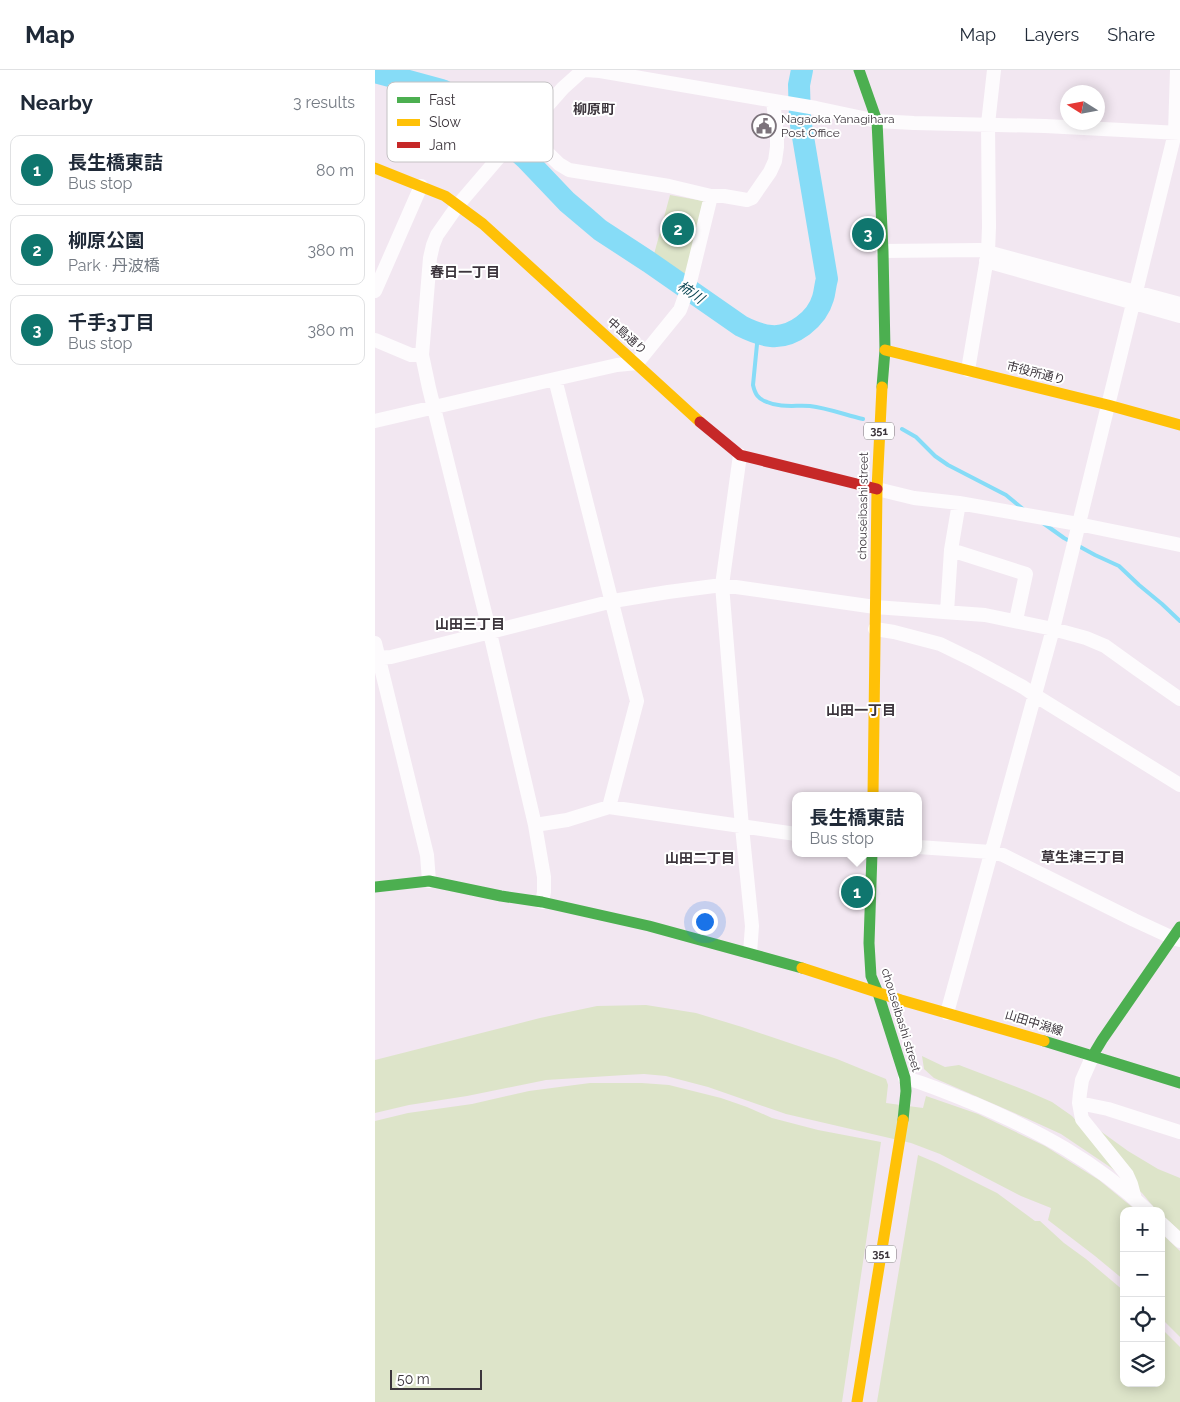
<!DOCTYPE html>
<html lang="en">
<head>
<meta charset="utf-8">
<style>
  :root { --surface:#fff; --page:#f6f6f7; --text:#1f2937; --muted:#747a83; --line:#e0e1e3; --accent:#0f766e }
  body { margin:0; font-family:Raleway,"Noto Sans JP",sans-serif; background:var(--page); color:var(--text) }
  .controls { position:absolute; right:15px; bottom:15px; display:grid; overflow:hidden; border-radius:10px; box-shadow:0 2px 12px #0003 }
  .controls button { width:45px; height:45px; display:grid; place-items:center; padding:0; border:0; border-bottom:1px solid var(--line); background:var(--surface); color:var(--text); font:25px sans-serif }
  .compass { position:absolute; left:685px; top:15px; width:45px; height:45px; border-radius:50%; background:var(--surface); box-shadow:0 2px 12px #0003; rotate:281deg }
  .scale { position:absolute; left:15px; bottom:12px; width:92px; box-sizing:border-box; padding-left:5px; border:2px solid #3c353c; border-top:0; font-size:14px; line-height:18px; white-space:nowrap; color:#3c353c; -webkit-text-stroke:4px #fff; paint-order:stroke }
  .you { position:absolute; left:329px; top:851px; width:18px; height:18px; margin:-12px; border:4px solid #fff; border-radius:50%; background:#1a73e8; box-shadow:0 0 0 8px #1a73e833 }
  .badge { display:grid; place-items:center; width:32px; height:32px; border-radius:50%; background:var(--accent); color:#fff; font-size:16px; font-weight:700 }
  .pin { position:absolute; translate:-50% -50%; border:2px solid #fff; box-shadow:0 1px 5px #0006 }
  .popup { position:absolute; left:417px; top:722px; width:130px; height:65px; box-sizing:border-box; display:grid; place-content:center; border-radius:10px; background:var(--surface); filter:drop-shadow(0 1px 4px #0005); font-size:16px; white-space:nowrap; color:var(--muted) }
  .popup b { font-size:19px; color:var(--text) }
  .popup::after { content:''; position:absolute; left:50%; top:100%; margin-left:-10px; border:10px solid transparent; border-top-color:var(--surface) }
  .list { margin:0; padding:0; list-style:none }
  h2 { display:flex; justify-content:space-between; align-items:center; height:65px; margin:0; padding:0 20px; font-size:21px }
  h2 small { font-size:16px; font-weight:400; color:var(--muted) }
  .list li { display:grid; grid-template-columns:32px 1fr auto; gap:15px; align-items:center; box-sizing:border-box; height:70px; margin:0 10px 10px; padding:0 10px; border:1px solid var(--line); border-radius:10px }
  .list b { display:block; font-size:19px; white-space:nowrap }
  .list p { margin:0; font-size:16px; white-space:nowrap; color:var(--muted) }
  .list em { font-size:16px; font-style:normal; color:var(--muted) }
  .icon { flex:none; width:28px; height:28px; fill:none; stroke:currentColor; stroke-width:2; stroke-linecap:round; stroke-linejoin:round }
  .map { position:relative; flex:none; width:805px; height:1332px; overflow:hidden }
  header { display:flex; align-items:center; gap:30px; box-sizing:border-box; height:70px; padding:0 25px; background:var(--surface); border-bottom:1px solid var(--line) }
  header strong { font-size:24px }
  nav { display:flex; gap:28px; margin-inline-start:auto; font-size:18px }
  main { display:flex }
  aside { flex:1; background:var(--surface) }
  .map>svg:first-child { display:block }
  .green { fill:#dde4c9 }
  .lines { fill:none; stroke-linecap:round; stroke-linejoin:round }
  .stream { stroke:#86dcf7; stroke-width:4 }
  .river { stroke:#86dcf7; stroke-width:22 }
  .street { stroke:#fdfbfd; stroke-width:14 }
  .fast { stroke:#4caf50; stroke-width:11 }
  .slow { stroke:#ffc107; stroke-width:11 }
  .jam { stroke:#c62828; stroke-width:11 }
  .labels { text-anchor:middle; dominant-baseline:central; stroke-width:4; stroke-linejoin:round; paint-order:stroke }
  .shield { fill:#fff; stroke:#767276; stroke-width:1 }
  .shield-label { font-size:11px; font-weight:bold; fill:#3c353c }
  .poi-label { font-size:12px; fill:#3c353c; stroke:#fff; text-anchor:start }
  .street-label { font-size:12px; fill:#3c353c; stroke:#fff }
  .neighbourhood-label { font-size:14px; font-weight:bold; fill:#3c353c; stroke:#fff }
  .water-label { font-size:14px; font-style:italic; fill:#003e4c; stroke:#fff }
  .key { fill:#fff; stroke:#c4c2c4; stroke-width:1 }
  .key-label { font-size:14px; fill:#3c353c }
</style>
</head>
<body>
<header>
<strong>Map</strong>
<nav><a>Map</a><a>Layers</a><a>Share</a></nav>
</header>
<main>
<aside>
<h2>Nearby<small>3 results</small></h2>
<ul class="list">
<li><span class="badge">1</span><div><b>長生橋東詰</b><p>Bus stop</p></div><em>80 m</em></li>
<li><span class="badge">2</span><div><b>柳原公園</b><p>Park · 丹波橋</p></div><em>380 m</em></li>
<li><span class="badge">3</span><div><b>千手3丁目</b><p>Bus stop</p></div><em>380 m</em></li>
</ul>
</aside>
<div class="map">
<svg width="805" height="1332" viewBox="0 0 805 1332">
  <rect width="100%" height="100%" fill="#f2e7f1"/>
  <!-- green -->
  <path class="green" d="M295 125 328 131 310 210 278 188Z
    M271 935 321 943 367 957 462 989 511 1009 513 1015 511 1033 548 1038 551 1026 603 1044 670 1076 724 1110 762 1141H749V1210L720 1186 673 1150 676 1138 646 1126 565 1084 536 1073 411 1044 333 1017 291 1006 269 1004 250 1005 171 1010 92 1026 34 1035 0 1043V990L165 948 222 936Z
    M547 986 570 997 584 995 652 1021 677 1032 697 1046 705 1055H717L753 1081 783 1099 805 1108V1161L786 1144V1141H782L767 1123 735 1097 686 1064 651 1048 559 1008 549 999Z
    M215 1013H267L294 1015 346 1028 372 1037 397 1048 443 1060 506 1072 467 1332H0V1051L33 1043 97 1034 154 1021Z
    M543 1085 562 1093 622 1123 660 1151H665L689 1173 711 1189 749 1221V1313H786V1258L805 1277V1332H502Z
    M786 1163 805 1181V1267L786 1248Z"/>
  <g class="lines">
    <!-- stream -->
    <path class="stream" d="M383 264 378 315C380 324 383 329 392 332 405 338 421 335 435 336 452 338 471 345 488 349
      M527 359 541 367 560 386 573 395 631 425 648 439
      M668 453 689 468 720 485 744 496 764 515 787 534 805 551"/>
    <!-- river -->
    <path class="river" d="M0 2 67 20 88 31 151 89 192 132 211 148 225 160 274 192 366 256C376 261 385 265 396 266 418 268 442 249 448 228 450 222 450 215 452 209L425 49 424 15 427 0"/>
    <!-- street -->
    <path class="street" d="M210 0 225 1 441 38 502 51 539 53 670 56 805 63
      M150 61 184 94 194 100 294 116 336 126H349L372 130 377 128 395 102 400 91 402 77V64L398 31
      M508 181 605 180 805 234
      M611 191 805 246
      M0 221 46 116
      M0 270 36 285H47
      M593 300 613 182 614 157 613 54 619 0
      M180 309 262 631 234 737
      M0 351 180 309 242 295 262 293 305 240 315 212 336 126
      M365 385 347 515 367 757 377 856 375 883
      M502 419 539 428 584 433 703 454 805 475
      M576 480 651 504 641 550
      M572 542 576 480 584 433
      M500 559 519 562 565 574 600 591 648 617 661 626 805 715
      M0 573 52 785 54 811
      M0 588 16 587 238 531 293 522 347 515 500 537 610 545 678 559 711 568 730 576 762 599 805 629
      M160 755 192 750 234 737 421 764
      M543 777 616 782 628 785 759 850 798 868 805 870
      M167 832 169 822V807L160 755 115 563 54 318 47 285 55 188 58 175 62 165 83 135 125 86 150 61 188 18 208 0
      M572 943 678 559 800 63 802 0
      M718 985 707 1010 705 1023 704 1033 707 1049 752 1105 756 1114 760 1129
      M530 1008C553 1014 575 1024 598 1033 664 1061 720 1091 773 1141
      M704 1033 733 1039 805 1062
      M786 1153 805 1171"/>
    <!-- fast -->
    <path class="fast" d="M484 0 502 51 508 181 510 280 507 317
      M497 783 494 873 496 906 503 923 530 1008 531 1021 528 1050
      M0 817 54 811 126 826 167 832 274 856 427 898
      M669 971 805 1013
      M718 985 727 970 805 857"/>
    <!-- slow -->
    <path class="slow" d="M0 98 70 126 108 154 325 352
      M510 280 733 335 805 355
      M498 726 502 419 507 317
      M427 898 526 930 669 971
      M482 1332 528 1050"/>
    <!-- jam -->
    <path class="jam" d="M325 352 365 385 502 419"/>
  </g>
  <!-- icons -->
  <defs>
    <g id="civic-ring" transform="scale(1.25)"><circle r="9.5" fill="#fff" stroke="#7c737b" stroke-width="1.5"/><path d="M-.6-6.5H3V-4.5H.6V-3L4-1V1h2V6H-6V1h2V-1L-.6-3ZM-1.2 2.5V6h2.4V2.5Z" fill="#7c737b"/></g>
  </defs>
  <g fill-rule="evenodd">
    <use href="#civic-ring" x="389" y="56"/>
  </g>
  <g class="labels">
    <!-- shield labels -->
    <g class="shield">
      <rect x="489" y="352.5" width="30" height="17" rx="4"/>
      <rect x="491" y="1175.5" width="30" height="17" rx="4"/>
    </g>
    <g class="shield-label">
      <text x="504" y="361">351</text>
      <text x="506" y="1184">351</text>
    </g>
    <!-- poi labels -->
    <g class="poi-label">
      <text x="406" y="49">Nagaoka Yanagihara<tspan x="406" dy="14">Post Office</tspan></text>
    </g>
    <!-- street labels -->
    <g class="street-label">
      <text transform="translate(252 266) rotate(42)">中島通り</text>
      <text transform="translate(661 303) rotate(14)">市役所通り</text>
      <text transform="translate(488 436) rotate(-89)">chouseibashi street</text>
      <text transform="translate(526 950) rotate(73)">chouseibashi street</text>
      <text transform="translate(659 953) rotate(17)">山田中潟線</text>
    </g>
    <!-- neighbourhood labels -->
    <g class="neighbourhood-label">
      <text x="219" y="39">柳原町</text>
      <text x="90" y="202">春日一丁目</text>
      <text x="95" y="554">山田三丁目</text>
      <text x="486" y="640">山田一丁目</text>
      <text x="708" y="787">草生津三丁目</text>
      <text x="325" y="788">山田二丁目</text>
    </g>
    <!-- water labels -->
    <g class="water-label">
      <text transform="translate(316 222) rotate(34)">柿川</text>
    </g>
  </g>
  <!-- legend -->
  <rect x="12" y="12" width="166" height="80" rx="8" class="key"/>
  <rect x="22" y="27" width="23" height="6" fill="#4caf50"/>
  <rect x="22" y="49" width="23" height="7" fill="#ffc107"/>
  <rect x="22" y="72" width="23" height="6" fill="#c62828"/>
  <g class="key-label">
    <text x="54" y="35">Fast</text>
    <text x="54" y="57">Slow</text>
    <text x="54" y="80">Jam</text>
  </g>
</svg>
<div class="controls">
<button>+</button>
<button>−</button>
<button><svg class="icon" aria-label="locate" viewBox="0 0 24 24"><circle cx="12" cy="12" r="6"/><path d="M12 2v4M12 18v4M2 12h4M18 12h4"/></svg></button>
<button><svg class="icon" aria-label="layers" viewBox="0 0 24 24"><path d="M12 4l9 5-9 5-9-5zM3 14l9 5 9-5"/></svg></button>
</div>
<svg class="compass" viewBox="-18 -18 36 36"><path d="M0-13l5 13h-10z" fill="#e53935"/><path d="M0 13l5-13h-10z" fill="#747a83"/></svg>
<div class="scale">50 m</div>
<div class="you"></div>
<div class="pin badge" style="left:482px;top:822px">1</div>
<div class="popup"><b>長生橋東詰</b>Bus stop</div>
<div class="pin badge" style="left:303px;top:159px">2</div>
<div class="pin badge" style="left:493px;top:164px">3</div>
</div>
</main>
</body>
</html>
